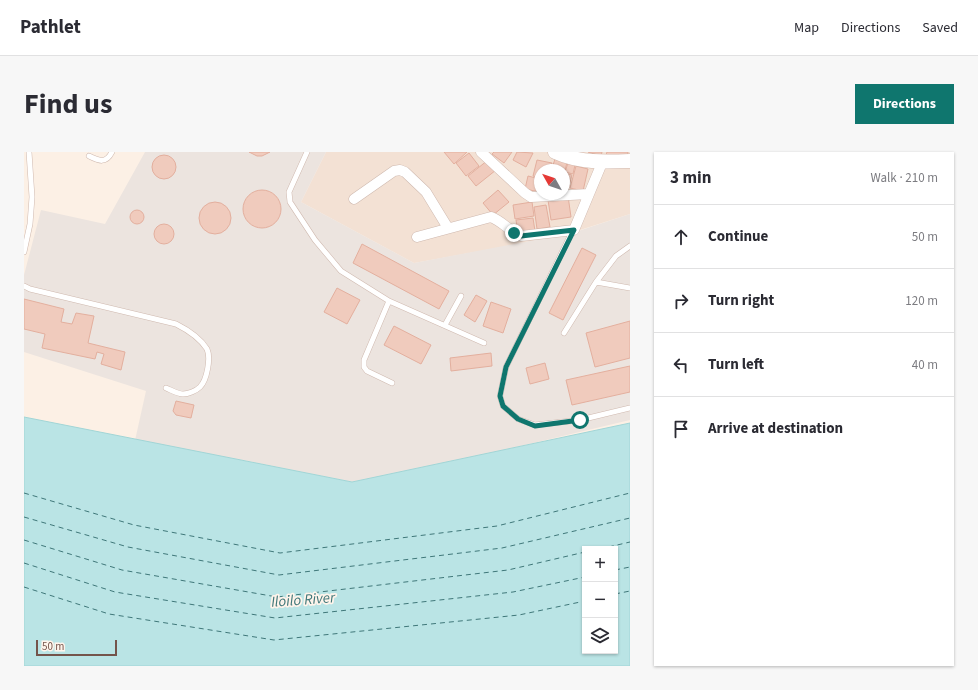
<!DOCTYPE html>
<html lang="en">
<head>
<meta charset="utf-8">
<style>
  :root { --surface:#fff; --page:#f7f7f7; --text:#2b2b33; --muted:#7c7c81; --line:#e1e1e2; --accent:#0f766e }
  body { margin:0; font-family:"Source Sans 3",sans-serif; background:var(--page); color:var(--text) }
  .controls { position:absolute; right:12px; bottom:12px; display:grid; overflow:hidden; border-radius:0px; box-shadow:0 1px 3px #0004 }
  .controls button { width:36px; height:36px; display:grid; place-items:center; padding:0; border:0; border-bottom:1px solid var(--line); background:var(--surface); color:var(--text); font:20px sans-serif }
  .compass { position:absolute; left:510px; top:12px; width:36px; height:36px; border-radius:50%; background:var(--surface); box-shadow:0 1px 3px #0004; rotate:310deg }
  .scale { position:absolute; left:12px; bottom:10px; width:81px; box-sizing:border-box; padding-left:4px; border:2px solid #74544b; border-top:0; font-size:11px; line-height:14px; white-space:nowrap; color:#74544b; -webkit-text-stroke:3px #fff4eb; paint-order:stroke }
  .stop { position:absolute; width:12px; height:12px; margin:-9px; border:3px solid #0f766e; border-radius:50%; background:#fff }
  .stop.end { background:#0f766e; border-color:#fff; box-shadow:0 1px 4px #0008 }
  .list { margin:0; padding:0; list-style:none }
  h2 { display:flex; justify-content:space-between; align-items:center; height:52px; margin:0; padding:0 16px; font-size:17px }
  h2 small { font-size:13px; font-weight:400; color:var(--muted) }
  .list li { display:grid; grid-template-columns:26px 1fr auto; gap:12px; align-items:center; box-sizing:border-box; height:64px; padding:0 16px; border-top:1px solid var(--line) }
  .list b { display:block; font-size:15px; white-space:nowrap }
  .list em { font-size:13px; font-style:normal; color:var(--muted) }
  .icon { flex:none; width:22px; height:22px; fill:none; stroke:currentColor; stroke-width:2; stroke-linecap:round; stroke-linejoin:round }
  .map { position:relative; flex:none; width:606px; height:514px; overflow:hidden; border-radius:0px }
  header { display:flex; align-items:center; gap:24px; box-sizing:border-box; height:56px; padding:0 20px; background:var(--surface); border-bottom:1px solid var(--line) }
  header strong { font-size:19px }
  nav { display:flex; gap:22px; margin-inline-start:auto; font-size:14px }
  .intro { display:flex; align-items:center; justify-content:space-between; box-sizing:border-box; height:96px; padding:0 24px }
  h1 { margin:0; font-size:28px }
  .button { padding:10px 18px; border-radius:0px; background:var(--accent); color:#fff; font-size:14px; font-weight:700 }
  main { display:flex; gap:24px; padding:0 24px }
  aside { flex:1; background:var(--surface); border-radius:0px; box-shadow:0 1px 3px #0004 }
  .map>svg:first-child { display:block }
  .residential { fill:#f3e1d4; fill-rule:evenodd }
  .industrial { fill:#ece4df }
  .water { fill:#bae4e5; stroke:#a1d5d6; fill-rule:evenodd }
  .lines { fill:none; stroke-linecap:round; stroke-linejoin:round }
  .ferry { stroke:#3f7779; stroke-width:1; stroke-dasharray:5 4; stroke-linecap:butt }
  .building { fill:#f0cbbd; stroke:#e3af9e }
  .lane-casing { stroke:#cfb9af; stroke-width:6 }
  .street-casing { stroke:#cfb9af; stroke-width:11 }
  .secondary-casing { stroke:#d2b8ac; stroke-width:15 }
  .lane { stroke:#fff; stroke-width:5 }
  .street { stroke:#fff; stroke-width:10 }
  .secondary { stroke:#fff; stroke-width:14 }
  .route { stroke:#0f766e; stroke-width:5 }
  .labels { text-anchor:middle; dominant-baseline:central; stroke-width:3.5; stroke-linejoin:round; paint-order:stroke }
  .water-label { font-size:15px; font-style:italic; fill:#3f7779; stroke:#fff4eb }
</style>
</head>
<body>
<header>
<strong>Pathlet</strong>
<nav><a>Map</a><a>Directions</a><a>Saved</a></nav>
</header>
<div class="intro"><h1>Find us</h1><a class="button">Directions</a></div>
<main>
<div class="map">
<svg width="606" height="514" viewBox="0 0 606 514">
  <rect width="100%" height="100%" fill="#fcf0e5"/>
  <!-- residential -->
  <path class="residential" d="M302 0H606V62L534 85 390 111 277 50ZM516 18H540V42H516Z"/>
  <!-- industrial -->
  <path class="industrial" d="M121 0H302L277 50 390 111 548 81 606 62V268L480 298 328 330 219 308 108 302 122 239 0 200V123L17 58 81 72Z"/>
  <!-- water -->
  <path class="water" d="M0 265 328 330 606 271V514H0ZM561 397H591V499H561Z"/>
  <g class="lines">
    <!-- ferry -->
    <path class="ferry" d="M0 341 110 373 256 401 473 374 606 341
      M0 365 104 395 255 423 478 396 606 366
      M0 388 98 418 253 445 484 418 561 400
      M576 397 606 390
      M0 411 91 440 251 466 489 440 561 425
      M591 418 606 415
      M0 435 85 462 250 488 495 463 561 449
      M591 442 606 439"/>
  </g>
  <!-- building -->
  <path class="building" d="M225 0H246L238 4H233Z
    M420 0H443L430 12Z
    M470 0H488L480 11 468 2Z
    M493 0 509 1 502 15 489 8Z
    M564 0H578L577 4Z
    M583 0H604L603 6 582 3Z
    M445 1 455 14 442 24 432 11Z
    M128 15a12 12 0 1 1 24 0a12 12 0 1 1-24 0Z
    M531 7 543 10 541 19 528 16Z
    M464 8 472 18 452 34 444 24Z
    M513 8 528 11 526 18H516V26L509 24Z
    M544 11 551 13 549 22 541 20Z
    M552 14 564 17 559 39 546 36Z
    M540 21 548 23 544 38 540 37Z
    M504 24 516 27V40L501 37Z
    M474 38 485 50 469 63 459 51Z
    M219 57a19 19 0 1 1 38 0a19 19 0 1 1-38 0Z
    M544 44 547 65 527 68 524 48Z
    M175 66a16 16 0 1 1 32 0a16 16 0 1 1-32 0Z
    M508 50 510 64 491 67 489 53Z
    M522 53 526 75 513 77 510 55Z
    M106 65a7 7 0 1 1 14 0a7 7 0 1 1-14 0Z
    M509 66 511 79 494 81 492 68Z
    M130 82a10 10 0 1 1 20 0a10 10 0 1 1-20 0Z
    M338 92 425 139 415 157 329 111Z
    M558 96 572 103 539 168 525 161Z
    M313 136 336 148 323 172 300 160Z
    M452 143 463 149 451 170 440 163Z
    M0 147 40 157 37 170 48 172 52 161 70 164 64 191 101 200 97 218 77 212 80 202 73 200 71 207 18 196 21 182 0 177Z
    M467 150 487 157 479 181 459 174Z
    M606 169V206L571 215 562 181Z
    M370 174 407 193 397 212 360 193Z
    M467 201 468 214 427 219 426 206Z
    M521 211 525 227 506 232 502 216Z
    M606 214V240L548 253 542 228Z
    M152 249 170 253 167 266 152 263 149 259Z"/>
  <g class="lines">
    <!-- lane casing -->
    <g class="lane-casing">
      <path id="lane" d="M283 0 265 40 266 50 291 88 317 119 365 149 460 191
        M65 4C75 9 82 12 88 0
        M549 78 482 215 476 244 479 254 494 267 511 273 556 268 606 256
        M606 94 592 104 572 130 606 136
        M0 100 6 72 8 45 5 0
        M0 134 6 137 152 172C164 178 176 186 183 197 187 206 183 228 176 235 172 239 164 242 159 242 154 242 147 238 142 236
        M365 149 340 208V215L343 219 368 231
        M421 173 437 144
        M540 181 572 130"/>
    </g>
    <!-- street casing -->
    <g class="street-casing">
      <path id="street" d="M457 0 501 41 507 45 565 42
        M330 47 370 19 376 18 381 20 402 40 424 76
        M393 85 467 65C478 69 485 79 497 84L550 78 578 11"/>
    </g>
    <!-- secondary casing -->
    <g class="secondary-casing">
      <path id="secondary" d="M531 0C555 11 581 10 606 9"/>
    </g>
    <!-- lane -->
    <use href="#lane" class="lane"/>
    <!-- street -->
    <use href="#street" class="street"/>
    <!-- secondary -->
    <use href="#secondary" class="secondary"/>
  </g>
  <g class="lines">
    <!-- route -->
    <path class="route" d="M490 81 497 84 550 78 482 215 476 244 479 254 494 267 511 274 556 268"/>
  </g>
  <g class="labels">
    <!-- water labels -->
    <g class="water-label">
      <text transform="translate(279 448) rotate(-4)">Iloilo River</text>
    </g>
  </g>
</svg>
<div class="controls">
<button>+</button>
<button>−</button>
<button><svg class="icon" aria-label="layers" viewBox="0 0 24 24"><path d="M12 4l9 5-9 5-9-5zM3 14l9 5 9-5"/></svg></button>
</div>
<svg class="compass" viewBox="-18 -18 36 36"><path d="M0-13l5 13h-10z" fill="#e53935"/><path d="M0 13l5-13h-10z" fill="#7c7c81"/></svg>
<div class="scale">50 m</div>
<div class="stop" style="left:556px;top:268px"></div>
<div class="stop end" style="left:490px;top:81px"></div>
</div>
<aside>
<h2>3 min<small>Walk · 210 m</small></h2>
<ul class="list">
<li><svg class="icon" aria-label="ahead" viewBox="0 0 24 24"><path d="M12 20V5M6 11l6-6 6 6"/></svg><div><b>Continue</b></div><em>50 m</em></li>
<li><svg class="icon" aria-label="right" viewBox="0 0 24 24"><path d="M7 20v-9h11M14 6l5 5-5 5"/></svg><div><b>Turn right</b></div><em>120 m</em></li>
<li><svg class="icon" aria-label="left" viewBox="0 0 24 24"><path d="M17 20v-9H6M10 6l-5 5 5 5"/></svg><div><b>Turn left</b></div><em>40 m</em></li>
<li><svg class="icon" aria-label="arrive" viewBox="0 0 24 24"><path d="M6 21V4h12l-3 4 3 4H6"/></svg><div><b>Arrive at destination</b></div></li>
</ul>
</aside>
</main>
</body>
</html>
